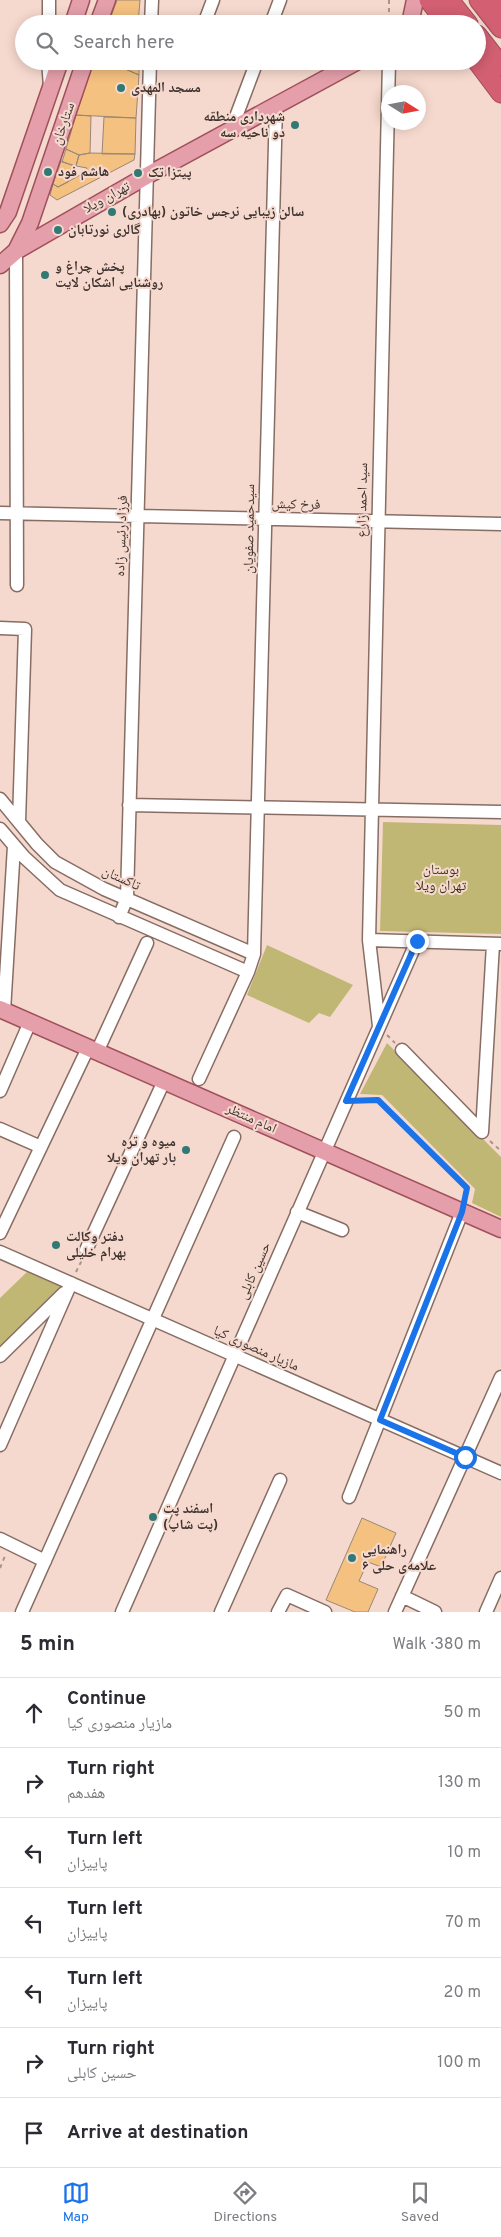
<!DOCTYPE html>
<html lang="en">
<head>
<meta charset="utf-8">
<style>
  :root { --surface:#fff; --page:#f2f2f3; --text:#2b2b33; --muted:#7c7c81; --line:#e1e1e2; --accent:#1a73e8 }
  body { margin:0; font-family:Overpass,"Noto Naskh Arabic",sans-serif; background:var(--page); color:var(--text) }
  .compass { position:absolute; left:381px; top:85px; width:45px; height:45px; border-radius:50%; background:var(--surface); box-shadow:0 2px 12px #0003; rotate:101deg }
  .stop { position:absolute; width:15px; height:15px; margin:-11px; border:4px solid #1a73e8; border-radius:50%; background:#fff }
  .stop.end { background:#1a73e8; border-color:#fff; box-shadow:0 1px 5px #0008 }
  .list { margin:0; padding:0; list-style:none }
  h2 { display:flex; justify-content:space-between; align-items:center; height:65px; margin:0; padding:0 20px; font-size:21px }
  h2 small { font-size:16px; font-weight:400; color:var(--muted) }
  .list li { display:grid; grid-template-columns:32px 1fr auto; gap:15px; align-items:center; box-sizing:border-box; height:70px; padding:0 20px; border-top:1px solid var(--line) }
  .list b { display:block; font-size:19px; white-space:nowrap }
  .list p { margin:0; font-size:16px; white-space:nowrap; color:var(--muted) }
  .list em { font-size:16px; font-style:normal; color:var(--muted) }
  .icon { flex:none; width:28px; height:28px; fill:none; stroke:currentColor; stroke-width:2; stroke-linecap:round; stroke-linejoin:round }
  .map { position:relative; flex:none; width:501px; height:1612px; overflow:hidden }
  .search { position:absolute; background:var(--surface); box-shadow:0 2px 12px #0003; left:15px; right:15px; top:15px; height:55px; display:flex; align-items:center; gap:12px; box-sizing:border-box; padding:0 18px; border-radius:28px; color:var(--muted); font-size:19px }
  .sheet { height:555px; background:var(--surface) }
  nav { display:flex; justify-content:space-around; align-items:center; box-sizing:border-box; height:70px; border-top:1px solid var(--line); background:var(--surface); font-size:14px; color:var(--muted) }
  nav a { display:grid; justify-items:center; gap:2px }
  nav .on { color:var(--accent) }
  .map>svg:first-child { display:block }
  .green { fill:#c1b774 }
  .building { fill:#f5c181; stroke:#998874 }
  .lines { fill:none; stroke-linecap:round; stroke-linejoin:round }
  .minor-casing { stroke:#876d63; stroke-width:15 }
  .major-casing { stroke:#9f505b; stroke-width:19 }
  .highway-casing { stroke:#9f505b; stroke-width:21 }
  .path { stroke:#a9938b; stroke-width:2; stroke-dasharray:4 4; stroke-linecap:butt }
  .minor { stroke:#fff; stroke-width:12 }
  .major { stroke:#e49faa; stroke-width:16 }
  .highway { stroke:#d25f72; stroke-width:19 }
  .route { stroke:#1a73e8; stroke-width:6 }
  .poi-dot { fill:#307975; stroke:#f6d9ce; stroke-width:2 }
  .labels { text-anchor:middle; dominant-baseline:central; stroke-width:4; stroke-linejoin:round; paint-order:stroke }
  .poi-label { font-size:14px; font-weight:bold; fill:#3f332f; stroke:#f6d9ce; text-anchor:start }
  .street-label { font-size:14px; fill:#3f332f; stroke:#f6d9ce }
  .park-label { font-size:14px; fill:#3a3512; stroke:#f6d9ce }
</style>
</head>
<body>
<div class="map">
<svg width="501" height="1612" viewBox="0 0 501 1612">
  <rect width="100%" height="100%" fill="#f6d9ce"/>
  <!-- green -->
  <path class="green" d="M383 822 501 825V934L380 931Z
    M267 945 353 985 330 1017 319 1013 309 1023 247 995Z
    M387 1043 501 1157V1217L472 1203 475 1189 382 1095 360 1094Z
    M29 1270 64 1287 0 1350V1298Z"/>
  <!-- building -->
  <path class="building" d="M117 0H140L138 24 109 22Z
    M94 61H107L139 75 136 118 76 115Z
    M107 61H139V75Z
    M76 115 91 116 90 153 79 155 66 149Z
    M104 117 136 118 135 154H102Z
    M66 149 79 155 76 166 62 162Z
    M90 153 135 154 134 160 57 200 50 195 53 184 58 187 86 172 87 168 76 166 79 155Z
    M61 161 74 166 68 182 58 187 53 184Z
    M362 1518 396 1533 381 1567 368 1562 359 1581 378 1589 368 1612H355L326 1600Z"/>
  <g class="lines">
    <!-- minor casing -->
    <g class="minor-casing">
      <path id="minor" d="M49 24V0
        M151 24 152 0
        M204 24 213 0
        M271 24 280 0
        M48 61 50 86
        M231 130 257 61
        M16 251 17 585
        M0 513 501 524
        M0 628 25 629 19 822
        M0 799 37 844 55 862 104 889 254 954
        M129 805 501 812
        M0 829 24 857 60 890 248 972
        M119 917 127 898 150 61
        M369 940 501 944
        M4 1011 14 846
        M379 1026 369 940 389 61
        M402 1050 482 1132
        M97 1052 147 943
        M199 1079 248 972 254 954 276 105
        M0 1091 30 1022
        M0 1129 41 1147
        M482 1132 493 944
        M297 1212 342 1230
        M0 1233 88 1048
        M86 1250 164 1081
        M0 1252 501 1473
        M0 1356 64 1293
        M0 1445 71 1283
        M349 1497 462 1212
        M0 1539 45 1561
        M402 1596 435 1612
        M22 1612 234 1137
        M122 1612 417 941
        M221 1612 280 1480
        M278 1612 287 1595 325 1612
        M395 1612 501 1377
        M486 1612 501 1578"/>
    </g>
    <!-- major casing -->
    <g class="major-casing">
      <path id="major" d="M73 24 81 0
        M98 24 107 0
        M410 24 415 0
        M0 224 8 212 60 61
        M16 251 148 175 358 61
        M0 265 16 251 30 223 85 61
        M0 1009 501 1229"/>
    </g>
    <!-- highway casing -->
    <g class="highway-casing">
      <path id="highway" d="M429 0 448 24
        M449 0 468 24
        M479 0 501 28
        M497 0 501 5
        M477 35 501 66
        M477 61 501 93"/>
    </g>
    <!-- path -->
    <path class="path" d="M389 0V24
      M387 1035 395 1043
      M360 1100H378L467 1188 465 1198
      M490 1141 501 1151
      M76 1272 82 1260
      M0 1568 5 1556"/>
    <!-- minor -->
    <use href="#minor" class="minor"/>
    <!-- major -->
    <use href="#major" class="major"/>
    <!-- highway -->
    <use href="#highway" class="highway"/>
  </g>
  <g class="lines">
    <!-- route -->
    <path class="route" d="M417 941 346 1101 378 1100 467 1188 462 1212 380 1420 465 1457"/>
  </g>
  <!-- markers -->
  <g class="poi-dot">
    <circle cx="121" cy="88" r="5"/>
    <circle cx="295" cy="125" r="5"/>
    <circle cx="48" cy="172" r="5"/>
    <circle cx="138" cy="173" r="5"/>
    <circle cx="112" cy="212" r="5"/>
    <circle cx="58" cy="230" r="5"/>
    <circle cx="45" cy="275" r="5"/>
    <circle cx="186" cy="1150" r="5"/>
    <circle cx="56" cy="1245" r="5"/>
    <circle cx="153" cy="1517" r="5"/>
    <circle cx="352" cy="1558" r="5"/>
  </g>
  <g class="labels">
    <!-- poi labels -->
    <g class="poi-label">
      <text x="131" y="88">مسجد المهدی</text>
      <text x="285" y="117" text-anchor="end">شهرداری منطقه<tspan x="285" dy="16">دو ناحیه سه</tspan></text>
      <text x="58" y="172">هاشم فود</text>
      <text x="148" y="173">پیتزا تک</text>
      <text x="122" y="212">سالن زیبایی نرجس خاتون (بهادری)</text>
      <text x="68" y="230">گالری نورتابان</text>
      <text x="55" y="267">پخش چراغ و<tspan x="55" dy="16">روشنایی اشکان لایت</tspan></text>
      <text x="176" y="1142" text-anchor="end">میوه و تره<tspan x="176" dy="16">بار تهران ویلا</tspan></text>
      <text x="66" y="1237">دفتر وکالت<tspan x="66" dy="16">بهرام خلیلی</tspan></text>
      <text x="163" y="1509">اسفند پت<tspan x="163" dy="16">(پت شاپ)</tspan></text>
      <text x="362" y="1550">راهنمایی<tspan x="362" dy="16">علامه‌ی حلی ۶</tspan></text>
    </g>
    <!-- street labels -->
    <g class="street-label">
      <text transform="translate(64 124) rotate(-71)">ستارخان</text>
      <text transform="translate(107 198) rotate(-29)">تهران ویلا</text>
      <text transform="translate(363 500) rotate(-89)">سید احمد زارع</text>
      <text transform="translate(296 505) rotate(1)">فرخ کیش</text>
      <text transform="translate(250 529) rotate(-89)">سیدحمید صفویان</text>
      <text transform="translate(122 536) rotate(-88)">فرزاد رئیس زاده</text>
      <text transform="translate(121 879) rotate(24)">تاکستان</text>
      <text transform="translate(251 1119) rotate(24)">امام منتظر</text>
      <text transform="translate(255 1271) rotate(-66)">حسین کابلی</text>
      <text transform="translate(256 1349) rotate(24)">مازیار منصوری کیا</text>
    </g>
    <!-- park labels -->
    <g class="park-label">
      <text x="441" y="870">بوستان<tspan x="441" dy="16">تهران ویلا</tspan></text>
    </g>
  </g>
</svg>
<svg class="compass" viewBox="-18 -18 36 36"><path d="M0-13l5 13h-10z" fill="#e53935"/><path d="M0 13l5-13h-10z" fill="#7c7c81"/></svg>
<div class="stop" style="left:465px;top:1457px"></div>
<div class="stop end" style="left:417px;top:941px"></div>
<div class="search"><svg class="icon" aria-label="search" viewBox="0 0 24 24"><circle cx="10" cy="10" r="6"/><path d="M15 15l6 6"/></svg>Search here</div>
</div>
<section class="sheet">
<h2>5 min<small>Walk · 380 m</small></h2>
<ul class="list">
<li><svg class="icon" aria-label="ahead" viewBox="0 0 24 24"><path d="M12 20V5M6 11l6-6 6 6"/></svg><div><b>Continue</b><p>مازیار منصوری کیا</p></div><em>50 m</em></li>
<li><svg class="icon" aria-label="right" viewBox="0 0 24 24"><path d="M7 20v-9h11M14 6l5 5-5 5"/></svg><div><b>Turn right</b><p>هفدهم</p></div><em>130 m</em></li>
<li><svg class="icon" aria-label="left" viewBox="0 0 24 24"><path d="M17 20v-9H6M10 6l-5 5 5 5"/></svg><div><b>Turn left</b><p>پاییزان</p></div><em>10 m</em></li>
<li><svg class="icon" aria-label="left" viewBox="0 0 24 24"><path d="M17 20v-9H6M10 6l-5 5 5 5"/></svg><div><b>Turn left</b><p>پاییزان</p></div><em>70 m</em></li>
<li><svg class="icon" aria-label="left" viewBox="0 0 24 24"><path d="M17 20v-9H6M10 6l-5 5 5 5"/></svg><div><b>Turn left</b><p>پاییزان</p></div><em>20 m</em></li>
<li><svg class="icon" aria-label="right" viewBox="0 0 24 24"><path d="M7 20v-9h11M14 6l5 5-5 5"/></svg><div><b>Turn right</b><p>حسین کابلی</p></div><em>100 m</em></li>
<li><svg class="icon" aria-label="arrive" viewBox="0 0 24 24"><path d="M6 21V4h12l-3 4 3 4H6"/></svg><div><b>Arrive at destination</b></div></li>
</ul>
</section>
<nav>
<a class="on"><svg class="icon" aria-label="map" viewBox="0 0 24 24"><path d="M3 6l6-2 6 2 6-2v14l-6 2-6-2-6 2zM9 4v14M15 6v14"/></svg>Map</a>
<a><svg class="icon" aria-label="directions" viewBox="0 0 24 24"><path d="M12 3l9 9-9 9-9-9zM9 14v-3h6M13 9l2 2-2 2"/></svg>Directions</a>
<a><svg class="icon" aria-label="saved" viewBox="0 0 24 24"><path d="M7 4h10v16l-5-4-5 4z"/></svg>Saved</a>
</nav>
</body>
</html>
